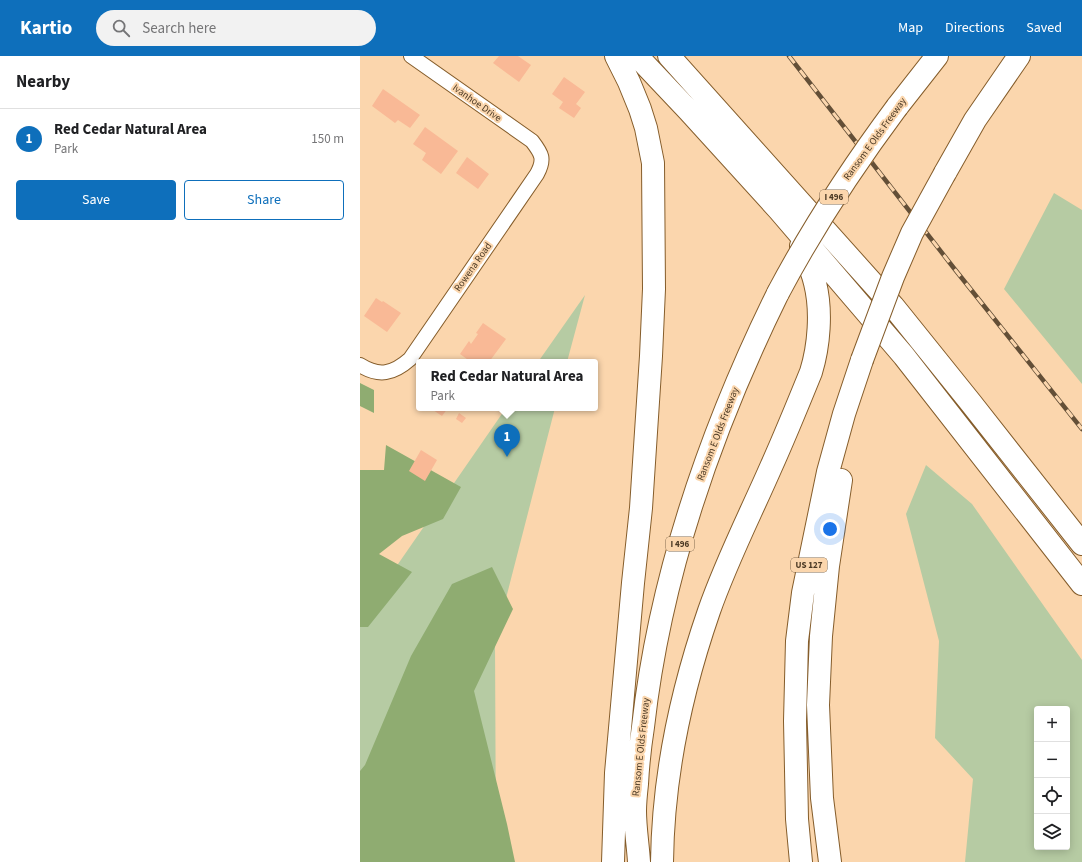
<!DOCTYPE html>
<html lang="en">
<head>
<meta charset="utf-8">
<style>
  :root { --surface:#fff; --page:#f2f2f2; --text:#202124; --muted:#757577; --line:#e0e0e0; --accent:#0e6fbb }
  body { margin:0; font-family:"Source Sans 3",sans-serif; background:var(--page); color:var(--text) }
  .controls { position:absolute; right:12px; bottom:12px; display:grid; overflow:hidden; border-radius:4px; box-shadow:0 2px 10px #0003 }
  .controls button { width:36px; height:36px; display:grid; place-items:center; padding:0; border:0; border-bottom:1px solid var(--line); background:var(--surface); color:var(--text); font:20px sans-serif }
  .you { position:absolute; left:470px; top:473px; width:14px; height:14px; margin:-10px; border:3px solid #fff; border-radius:50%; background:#1a73e8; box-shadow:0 0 0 6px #1a73e833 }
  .badge { display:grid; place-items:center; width:26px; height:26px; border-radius:50%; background:var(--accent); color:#fff; font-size:13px; font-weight:700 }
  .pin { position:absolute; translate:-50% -33px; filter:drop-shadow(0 1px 2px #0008) }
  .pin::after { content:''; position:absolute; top:21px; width:14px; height:12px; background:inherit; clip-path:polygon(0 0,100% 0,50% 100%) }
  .popup { position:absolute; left:56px; top:303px; width:182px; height:52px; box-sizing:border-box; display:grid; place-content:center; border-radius:4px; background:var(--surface); filter:drop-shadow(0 1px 3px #0005); font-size:13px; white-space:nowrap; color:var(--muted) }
  .popup b { font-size:15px; color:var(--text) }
  .popup::after { content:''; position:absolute; left:50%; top:100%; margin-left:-8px; border:8px solid transparent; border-top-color:var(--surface) }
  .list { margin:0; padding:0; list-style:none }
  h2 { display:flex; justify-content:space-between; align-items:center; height:52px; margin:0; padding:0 16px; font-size:17px }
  h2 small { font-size:13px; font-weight:400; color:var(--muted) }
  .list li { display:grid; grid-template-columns:26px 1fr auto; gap:12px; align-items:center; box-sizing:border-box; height:60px; padding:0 16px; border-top:1px solid var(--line) }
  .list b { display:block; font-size:15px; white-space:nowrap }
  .list p { margin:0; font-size:13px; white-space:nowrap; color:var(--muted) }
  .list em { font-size:13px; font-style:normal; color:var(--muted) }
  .actions { display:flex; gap:8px; padding:12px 16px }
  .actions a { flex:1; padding:9px 0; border:1px solid var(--accent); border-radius:4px; text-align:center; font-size:14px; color:var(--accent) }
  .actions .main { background:var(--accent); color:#fff }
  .icon { flex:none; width:22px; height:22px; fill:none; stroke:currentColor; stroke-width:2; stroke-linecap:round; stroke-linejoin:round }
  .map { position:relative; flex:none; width:722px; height:806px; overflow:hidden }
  header { display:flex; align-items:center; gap:24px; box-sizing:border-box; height:56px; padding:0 20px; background:var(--accent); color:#fff }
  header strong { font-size:19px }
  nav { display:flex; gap:22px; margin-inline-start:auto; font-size:14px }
  .search { width:280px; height:36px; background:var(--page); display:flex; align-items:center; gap:10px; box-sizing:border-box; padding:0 14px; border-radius:22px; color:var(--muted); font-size:15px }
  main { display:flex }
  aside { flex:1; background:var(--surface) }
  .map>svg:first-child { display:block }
  .green { fill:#b6cba3; fill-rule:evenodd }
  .forest { fill:#8fac71 }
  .building { fill:#f9b996 }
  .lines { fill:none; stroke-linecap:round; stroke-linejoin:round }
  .street-casing { stroke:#855d2b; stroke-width:16 }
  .highway-casing { stroke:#855d2b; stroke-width:24 }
  .street { stroke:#fff; stroke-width:14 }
  .highway { stroke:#fff; stroke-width:22 }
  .rail-casing { stroke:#634f37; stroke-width:4.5 }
  .rail { stroke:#fbd6ad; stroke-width:3; stroke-dasharray:9; stroke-linecap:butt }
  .highway-bridge-casing { stroke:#855d2b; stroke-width:24; stroke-linecap:butt }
  .highway-bridge { stroke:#fff; stroke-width:22 }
  .labels { text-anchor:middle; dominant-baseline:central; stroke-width:4; stroke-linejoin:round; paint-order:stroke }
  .shield { fill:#fbd6ad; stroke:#80684d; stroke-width:1 }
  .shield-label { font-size:9px; font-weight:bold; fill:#4b3924 }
  .street-label { font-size:10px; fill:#4b3924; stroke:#fbd6ad }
</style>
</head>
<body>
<header>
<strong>Kartio</strong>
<div class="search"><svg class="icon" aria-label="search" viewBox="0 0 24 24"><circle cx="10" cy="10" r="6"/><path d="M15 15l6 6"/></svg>Search here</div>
<nav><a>Map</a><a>Directions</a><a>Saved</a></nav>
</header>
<main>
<aside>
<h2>Nearby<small></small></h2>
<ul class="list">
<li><span class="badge">1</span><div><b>Red Cedar Natural Area</b><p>Park</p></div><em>150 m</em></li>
</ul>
<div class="actions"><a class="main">Save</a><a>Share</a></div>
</aside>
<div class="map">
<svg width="722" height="806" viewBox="0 0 722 806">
  <rect width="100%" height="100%" fill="#fbd6ad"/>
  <!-- green -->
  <path class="green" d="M694 137 722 154V328L644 233Z
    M225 239 207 306H178Z
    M146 352H195L135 585 136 803 0 806V563Z
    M566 409 612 448 722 604V806H605L613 723 575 682 579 585 546 458ZM677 653H707V791H677Z"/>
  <!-- forest -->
  <path class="forest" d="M0 327 14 334V357L0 350Z
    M26 389 101 431 83 463 42 480 19 498 52 516 8 571H0V414H24Z
    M132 511 153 553 114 635 147 768 155 806H0V715L5 709 51 600 92 528Z"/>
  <!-- building -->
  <path class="building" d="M139 0H158L171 9 159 26 133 7Z
    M204 21 225 36 216 48 221 52 214 62 199 52 203 46 192 38Z
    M23 33 60 59 50 72 38 64 35 67 12 50Z
    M65 71 98 95 81 118 62 104 66 97 53 88Z
    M107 101 129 118 118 133 96 117Z
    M16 242 22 246 23 245 41 257 27 276 4 260Z
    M123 267 146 283 129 306H111L100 298 109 285 111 288 118 278 116 277Z
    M70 352H88L82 360Z
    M99 357 106 362 102 367 96 363Z
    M61 394 77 404 65 425 49 415Z"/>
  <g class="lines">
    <!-- street casing -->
    <g class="street-casing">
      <path id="street" d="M0 309C19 321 33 318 50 303L177 118C185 103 182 98 172 85L51 0"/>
    </g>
    <!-- highway casing -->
    <g class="highway-casing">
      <path id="highway" d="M277 0 329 55 419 154 544 300 722 528
        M309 0 533 250 611 347 722 488
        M537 51 577 0
        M585 117 615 64 659 0
        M253 806 256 717 273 527 281 452 291 300 294 233 293 107 286 72 280 53 269 26 256 0
        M279 806C278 789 275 772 275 755 275 746 276 737 277 728 278 709 280 690 283 671 300 519 351 373 418 237
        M302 806C303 720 321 636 349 555 366 506 390 459 411 411 425 380 438 348 451 316 459 290 462 255 455 227 452 214 446 201 441 190
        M441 806 437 763 435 665 437 585 443 537 468 416 484 358 502 304
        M470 806 462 742 458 649 461 580 468 510 481 424"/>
    </g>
    <!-- street -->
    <use href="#street" class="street"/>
    <!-- highway -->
    <use href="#highway" class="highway"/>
    <!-- rail casing -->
    <g class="rail-casing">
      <path id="rail" d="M429 0 593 211 722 373"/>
    </g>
    <!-- rail -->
    <use href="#rail" class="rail"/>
    <!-- highway-bridge casing -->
    <g class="highway-bridge-casing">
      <path id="highway-bridge" d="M418 237C453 171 493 110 537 51
        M502 304 533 221 552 177 585 117"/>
    </g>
    <!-- highway-bridge -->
    <use href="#highway-bridge" class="highway-bridge"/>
  </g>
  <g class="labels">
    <!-- shield labels -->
    <g class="shield">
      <rect x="460" y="134" width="28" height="14" rx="3"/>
      <rect x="306" y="481" width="28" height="14" rx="3"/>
      <rect x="431" y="502" width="36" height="14" rx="3"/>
    </g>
    <g class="shield-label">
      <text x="474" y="141">I 496</text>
      <text x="320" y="488">I 496</text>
      <text x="449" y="509">US 127</text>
    </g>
    <!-- street labels -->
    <g class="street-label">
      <text transform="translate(117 47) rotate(35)">Ivanhoe Drive</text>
      <text transform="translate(515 83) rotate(-54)">Ransom E Olds Freeway</text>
      <text transform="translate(113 211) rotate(-55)">Rowena Road</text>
      <text transform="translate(358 378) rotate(-69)">Ransom E Olds Freeway</text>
      <text transform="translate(281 691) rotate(-84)">Ransom E Olds Freeway</text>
    </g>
  </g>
</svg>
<div class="controls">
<button>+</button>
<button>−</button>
<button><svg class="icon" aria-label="locate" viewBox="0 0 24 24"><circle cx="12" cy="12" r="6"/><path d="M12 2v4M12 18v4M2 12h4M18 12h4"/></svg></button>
<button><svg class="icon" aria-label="layers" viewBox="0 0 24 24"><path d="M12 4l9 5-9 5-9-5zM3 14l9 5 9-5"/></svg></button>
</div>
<div class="you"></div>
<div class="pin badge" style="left:147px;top:401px">1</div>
<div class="popup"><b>Red Cedar Natural Area</b>Park</div>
</div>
</main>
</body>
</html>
